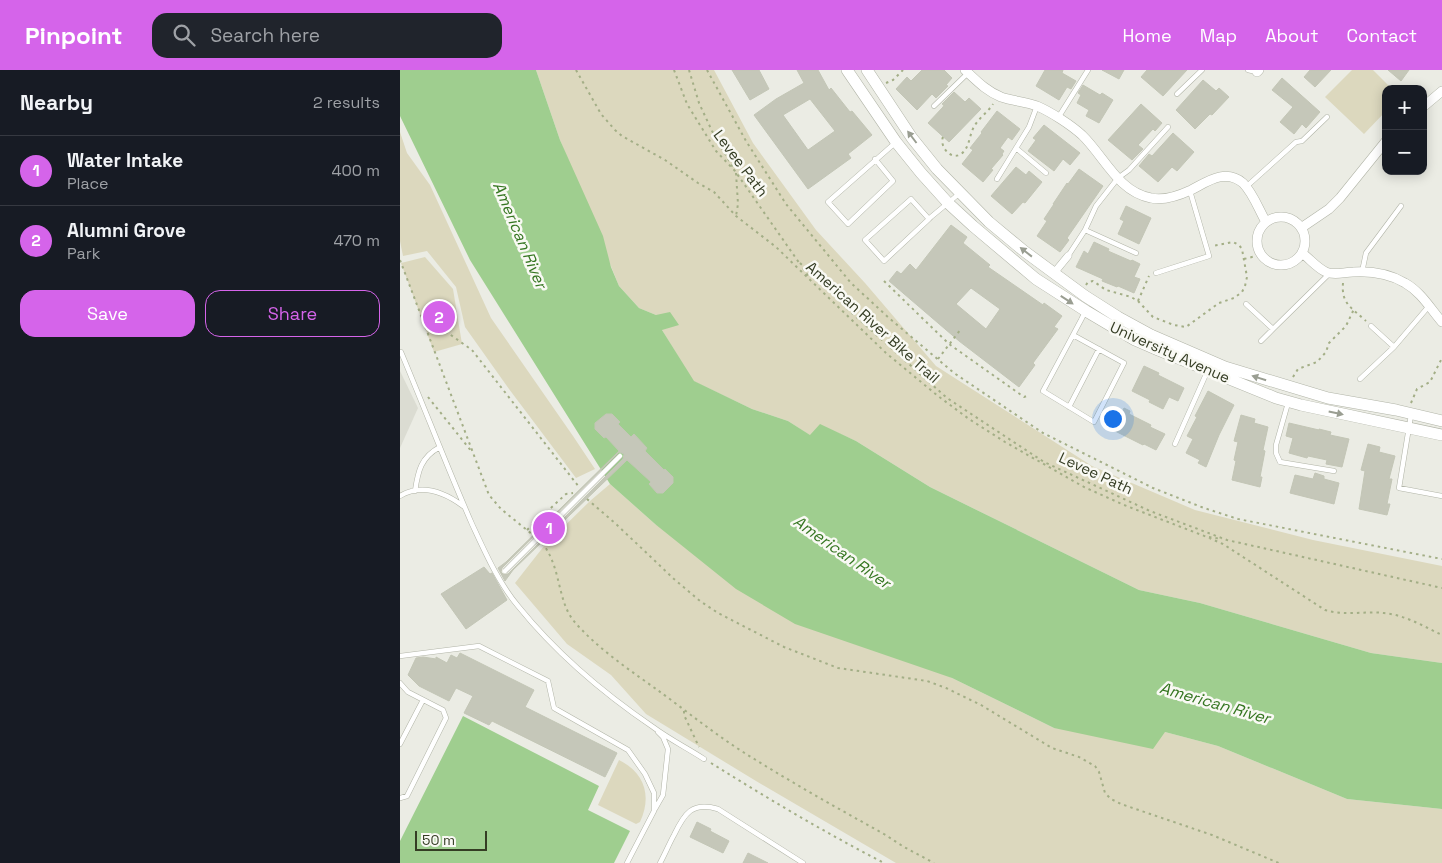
<!DOCTYPE html>
<html lang="en">
<head>
<meta charset="utf-8">
<style>
  :root { --surface:#171b24; --page:#20242c; --text:#f1f3f6; --muted:#9ea1a6; --line:#363941; --accent:#d564ea }
  body { margin:0; font-family:"Space Grotesk",sans-serif; background:var(--page); color:var(--text) }
  .controls { position:absolute; right:15px; top:15px; display:grid; overflow:hidden; border-radius:10px; box-shadow:0 2px 12px #0003 }
  .controls button { width:45px; height:45px; display:grid; place-items:center; padding:0; border:0; border-bottom:1px solid var(--line); background:var(--surface); color:var(--text); font:25px sans-serif }
  .scale { position:absolute; left:15px; bottom:12px; width:72px; box-sizing:border-box; padding-left:5px; border:2px solid #353d24; border-top:0; font-size:14px; line-height:18px; white-space:nowrap; color:#353d24; -webkit-text-stroke:4px #f9f9f4; paint-order:stroke }
  .you { position:absolute; left:712px; top:348px; width:18px; height:18px; margin:-12px; border:4px solid #fff; border-radius:50%; background:#1a73e8; box-shadow:0 0 0 8px #1a73e833 }
  .badge { display:grid; place-items:center; width:32px; height:32px; border-radius:50%; background:var(--accent); color:#fff; font-size:16px; font-weight:700 }
  .pin { position:absolute; translate:-50% -50%; border:2px solid #fff; box-shadow:0 1px 5px #0006 }
  .list { margin:0; padding:0; list-style:none }
  h2 { display:flex; justify-content:space-between; align-items:center; height:65px; margin:0; padding:0 20px; font-size:21px }
  h2 small { font-size:16px; font-weight:400; color:var(--muted) }
  .list li { display:grid; grid-template-columns:32px 1fr auto; gap:15px; align-items:center; box-sizing:border-box; height:70px; padding:0 20px; border-top:1px solid var(--line) }
  .list b { display:block; font-size:19px; white-space:nowrap }
  .list p { margin:0; font-size:16px; white-space:nowrap; color:var(--muted) }
  .list em { font-size:16px; font-style:normal; color:var(--muted) }
  .actions { display:flex; gap:10px; padding:15px 20px }
  .actions a { flex:1; padding:11px 0; border:1px solid var(--accent); border-radius:15px; text-align:center; font-size:18px; color:var(--accent) }
  .actions .main { background:var(--accent); color:#fff }
  .icon { flex:none; width:28px; height:28px; fill:none; stroke:currentColor; stroke-width:2; stroke-linecap:round; stroke-linejoin:round }
  .map { position:relative; flex:none; width:1042px; height:793px; overflow:hidden }
  header { display:flex; align-items:center; gap:30px; box-sizing:border-box; height:70px; padding:0 25px; background:var(--accent); color:#fff }
  header strong { font-size:24px }
  nav { display:flex; gap:28px; margin-inline-start:auto; font-size:18px }
  .search { width:350px; height:45px; background:var(--page); display:flex; align-items:center; gap:12px; box-sizing:border-box; padding:0 18px; border-radius:15px; color:var(--muted); font-size:19px }
  main { display:flex }
  aside { flex:1; background:var(--surface) }
  .map>svg:first-child { display:block }
  .built { fill:#dbdcd2 }
  .green { fill:#dcd8be }
  .water { fill:#9fce8f }
  .building { fill:#c5c7b9; stroke:#c3c6b6; fill-rule:evenodd }
  .lines { fill:none; stroke-linecap:round; stroke-linejoin:round }
  .service-casing { stroke:#b1b4a7; stroke-width:5.5 }
  .pedestrian-casing { stroke:#b1b4a7; stroke-width:8 }
  .minor-casing { stroke:#b1b4a7; stroke-width:10 }
  .tertiary-casing { stroke:#b1b4a7; stroke-width:12 }
  .path { stroke:#a3ae86; stroke-width:2; stroke-dasharray:2.5 4; stroke-linecap:butt }
  .service { stroke:#fff; stroke-width:4.5 }
  .pedestrian { stroke:#fff; stroke-width:7 }
  .minor { stroke:#fff; stroke-width:9 }
  .tertiary { stroke:#fff; stroke-width:11 }
  .service-bridge-casing { stroke:#b1b4a7; stroke-width:5.5; stroke-linecap:butt }
  .service-bridge { stroke:#fff; stroke-width:4.5 }
  .oneway { fill:#9a9e92 }
  .labels { text-anchor:middle; dominant-baseline:central; stroke-width:5; stroke-linejoin:round; paint-order:stroke }
  .street-label { font-size:15px; fill:#353d24; stroke:#f9f9f4 }
  .water-label { font-size:16px; font-style:italic; fill:#357621; stroke:#f9f9f4 }
</style>
</head>
<body>
<header>
<strong>Pinpoint</strong>
<div class="search"><svg class="icon" aria-label="search" viewBox="0 0 24 24"><circle cx="10" cy="10" r="6"/><path d="M15 15l6 6"/></svg>Search here</div>
<nav><a>Home</a><a>Map</a><a>About</a><a>Contact</a></nav>
</header>
<main>
<aside>
<h2>Nearby<small>2 results</small></h2>
<ul class="list">
<li><span class="badge">1</span><div><b>Water Intake</b><p>Place</p></div><em>400 m</em></li>
<li><span class="badge">2</span><div><b>Alumni Grove</b><p>Park</p></div><em>470 m</em></li>
</ul>
<div class="actions"><a class="main">Save</a><a>Share</a></div>
</aside>
<div class="map">
<svg width="1042" height="793" viewBox="0 0 1042 793">
  <rect width="100%" height="100%" fill="#ebece4"/>
  <!-- built -->
  <path class="built" d="M0 301 18 338 0 378Z"/>
  <!-- green -->
  <path class="green" d="M136 0H314L353 73 416 160 465 213 536 296 692 396 795 440 913 470 1042 496V593L971 583 800 533 739 520 530 417 456 371 420 355 411 366 388 351 352 339 293 311 262 260 256 245 239 238 219 216 160 70Z
    M952 0H973L992 19H986V41L964 64 925 27Z
    M0 62 7 83 30 115 91 248 173 366 195 399 176 408 109 319 65 257 56 217 27 181 3 186 0 171Z
    M25 187 53 219 62 274 34 282 1 193Z
    M210 414 255 454 552 608 654 658 765 662 818 676 947 729 1042 739V793H496L356 711 246 644 211 605 167 574 115 513 144 476 190 431Z
    M219 690C245 703 252 726 240 752L236 754 198 735Z"/>
  <!-- water -->
  <path class="water" d="M0 0H136L160 70 203 166 211 197 219 216 239 238 256 245 270 242 279 255 262 260 294 311 352 339 388 351 410 365 420 354 456 371 530 417 739 520 800 533 971 583 1042 593V739L947 729 818 676 765 662 753 679 654 658 552 608 395 554 336 519 255 454 210 414 70 190 0 46Z
    M63 646 199 716 188 740 230 761 214 793H0V771Z"/>
  <!-- building -->
  <path class="building" d="M332 0H359L369 19 350 30Z
    M397 0H418L429 20 431 18 450 42 452 41 472 65 448 84 451 88 408 119 354 45 376 29 404 13ZM410 29 435 61 408 80 383 45Z
    M522 0H544L552 8 546 15 548 16 536 28 532 24 517 40 496 19 507 7 511 11Z
    M645 0H663L662 3 676 11 671 19 667 17 659 30 636 16Z
    M702 0H724L719 9Z
    M747 0H787L763 26 741 7Z
    M910 0H931L915 17 904 7Z
    M988 0H1009L1001 11Z
    M882 8 920 42 906 58 902 54 894 64 880 52 893 37 872 20Z
    M803 10 816 21 819 18 829 27 812 45 810 44 795 59 776 40Z
    M683 15 700 25 702 23 713 30 699 53 686 46 689 40 677 33 681 25 678 23Z
    M554 22 565 32 569 28 581 39 549 72 528 53 543 37 544 35 542 34Z
    M741 34 762 53 755 61 753 59 738 75 743 79 732 90 708 70Z
    M597 41 620 59 612 70 608 67 600 78 604 81 602 84 603 85 591 99 593 100 583 112 562 94 573 80 570 78 582 63 581 62Z
    M644 55 680 83 670 95 663 89 654 101 628 81 636 70 633 68Z
    M773 63 794 82 777 101 772 97 758 112 739 96 749 84 752 86Z
    M616 97 626 105 629 101 642 112 625 133 623 132 612 144 591 126Z
    M679 99 703 116 667 168 669 170 660 182 637 166 647 151 644 149 654 134H653L667 113 668 114Z
    M726 136 751 148 739 174 718 164 724 151 720 149Z
    M551 155 567 167 563 173 590 195 588 197 643 235 644 233 662 246 654 257 658 259 633 293 635 295 619 317 559 271 489 211 497 201 501 204 510 194 516 200ZM571 218 600 239 586 259 556 234Z
    M694 172 709 179 708 181 731 191 732 190 740 194 734 207 740 209 734 223 718 216 717 217 702 211 703 209 676 197 684 181 688 184Z
    M744 296 759 303 758 305 784 318 778 331 769 327 763 339 749 332 750 330 732 321Z
    M808 321 834 335 819 365 806 397 798 393 800 390 786 383 793 369 787 366 797 347 795 346Z
    M724 338 730 341 729 344 751 355 750 357 765 364 756 380 744 374 743 375 713 360Z
    M206 344H212L220 352 218 354 231 367 234 364 247 378 245 381 264 400 265 399 273 407V413L263 423H257L249 414 251 412 227 390 113 500 105 511 98 498 106 492 219 381 206 367 204 368 195 359V353ZM219 382 224 384 223 389 108 504H103L101 502 102 498Z
    M841 345 855 349 854 353 868 357 863 380 865 381 860 407H862L860 417 832 410 836 391 834 390 838 372 834 371Z
    M889 353 919 360V359L931 362 930 365 949 369 942 397 926 394 927 390 908 386 907 388 889 383 893 368 886 366Z
    M968 374 980 377 979 382 995 386 989 409H992L987 434H990L987 445 959 439 965 401 961 400Z
    M915 403 924 406V409L939 413 934 434 890 423 895 405 913 409Z
    M84 497 90 504 92 503 107 530 66 559 41 524Z
    M60 583 134 620 125 637 217 683 205 707 92 651 89 655 64 643 73 626 56 618 49 631 19 616 8 605 16 588 23 587 36 589V587L47 593 51 585 57 588Z
    M297 752 311 759 310 761 329 771 323 783 290 767Z
    M348 783 368 793H343Z"/>
  <g class="lines">
    <!-- service casing -->
    <g class="service-casing">
      <path id="service" d="M848 0 857 2
        M777 24 802 0
        M534 36 568 3
        M658 48 688 0
        M616 78 646 103
        M475 89 493 111 448 154 428 132 495 73
        M597 109 629 57 637 36
        M846 117 896 72 902 71 927 47
        M529 149 511 129 465 170 484 191 529 149 531 147 560 123
        M736 183 685 160 696 136 718 108 729 100 768 57
        M668 186 685 160
        M962 202 966 183 1001 136
        M756 203 809 186 790 121
        M846 234 873 259 930 203
        M971 256 994 277 1029 236
        M673 265 724 293 694 352 643 321 681 250 685 242
        M861 271 873 259
        M1 282C25 339 47 397 72 454 85 482 98 512 118 536 156 583 203 623 253 657 269 669 287 678 304 689
        M960 309 994 277
        M888 333 876 375V383L880 392 934 401
        M669 337 699 279
        M1011 345 999 418 1042 426
        M775 374 807 302
        M15 421C18 401 21 387 40 377
        M0 426C22 413 44 422 63 436
        M0 586 79 576 148 611 154 638 228 680 245 704 254 723V741L227 793
        M0 613 8 622 43 640 46 648 7 726 0 728
        M0 674 23 630
        M255 739 263 725 268 679 263 667 258 662
        M260 793C265 784 269 774 274 765 284 744 292 731 318 739L403 793"/>
    </g>
    <!-- pedestrian casing -->
    <g class="pedestrian-casing">
      <path id="pedestrian" d="M654 203 668 186"/>
    </g>
    <!-- minor casing -->
    <g class="minor-casing">
      <path id="minor" d="M565 0C576 10 586 21 601 27 613 31 626 32 637 36 651 42 671 55 682 65 704 86 718 122 751 128 764 131 778 126 791 120 807 112 825 98 843 113 853 123 859 140 866 152
        M857 2 859 0
        M1023 37 1042 21
        M857 171a24 24 0 1 1 48 0a24 24 0 1 1-48 0Z
        M901 158 929 139 940 128 986 71
        M902 183C910 189 917 198 926 202 935 206 944 202 953 202 970 201 990 204 1005 213 1021 222 1030 238 1042 252"/>
    </g>
    <!-- tertiary casing -->
    <g class="tertiary-casing">
      <path id="tertiary" d="M447 0 496 72 521 103 548 133 573 156 636 209 686 241 735 270 758 280 876 328 901 335 1042 365
        M467 0 512 68 537 99 589 152 624 181 685 226 718 247 751 265 825 297 928 328 996 340 1042 351"/>
    </g>
    <!-- path -->
    <path class="path" d="M176 0 201 44 215 60 222 66 265 90 298 113 314 122 336 146 376 177 486 283 538 326 569 349 605 372 684 417 724 435 807 467 823 474 925 540C944 546 965 541 984 543 1005 545 1023 556 1042 565
      M274 0 287 34 316 81 335 101 400 194
      M289 0 299 33 312 61 334 99
      M307 0 346 71 386 134 451 213 489 248 554 303 643 363 753 418 804 438 838 449 1042 489
      M486 13 493 10 503 0
      M543 67C539 76 551 91 561 84 570 78 569 64 575 55 580 47 588 42 593 34
      M336 103 338 134 336 146
      M844 189 856 186
      M0 190 89 425 101 439 133 465
      M400 193 453 244 547 328 644 392 750 441 827 470 1042 518
      M403 198 410 209
      M484 211 549 274 624 327 627 326
      M943 213C941 234 952 238 966 251
      M686 215 688 212 693 211 706 220 731 227 738 231 753 247 774 255 786 257 819 233 834 228 842 222 845 216 847 207 842 179 839 175 833 172 812 176
      M738 231 749 206
      M22 250 48 263 72 280 179 417
      M538 289 561 259
      M893 307 898 299 917 292 926 282 929 273 946 256 954 239
      M28 327 72 382
      M1011 333 1017 319 1030 312 1042 288
      M187 429 216 454 274 509 300 531 318 543 384 577 438 598 527 611 546 618 581 635 652 678 679 687 695 696 699 702 705 723 711 729 721 734 812 765 879 793
      M127 460 166 424 173 423
      M809 467 822 469
      M142 473C161 496 157 529 173 550 196 578 234 603 263 624 290 644 315 664 343 682 389 711 437 738 484 764L504 777 534 793
      M284 641V645L299 677
      M311 693C367 728 424 762 484 793"/>
    <!-- service -->
    <use href="#service" class="service"/>
    <!-- pedestrian -->
    <use href="#pedestrian" class="pedestrian"/>
    <!-- minor -->
    <use href="#minor" class="minor"/>
    <!-- tertiary -->
    <use href="#tertiary" class="tertiary"/>
    <!-- service-bridge casing -->
    <g class="service-bridge-casing">
      <path id="service-bridge" d="M105 501 220 386"/>
    </g>
    <!-- service-bridge -->
    <use href="#service-bridge" class="service-bridge"/>
  </g>
  <!-- one-way arrows -->
  <defs><path id="oneway-solid" d="M-6-.8H1V-3.2L6.5 0L1 3.2V.8H-6Z" transform="scale(1.25)"/></defs>
  <g class="oneway">
    <use href="#oneway-solid" transform="translate(512 67) rotate(-127)"/>
    <use href="#oneway-solid" transform="translate(626 182) rotate(-142)"/>
    <use href="#oneway-solid" transform="translate(667 230) rotate(33)"/>
    <use href="#oneway-solid" transform="translate(859 308) rotate(-162)"/>
    <use href="#oneway-solid" transform="translate(936 343) rotate(12)"/>
  </g>
  <g class="labels">
    <!-- street labels -->
    <g class="street-label">
      <text transform="translate(341 93) rotate(53)">Levee Path</text>
      <text transform="translate(473 252) rotate(42)">American River Bike Trail</text>
      <text transform="translate(770 282) rotate(24)">University Avenue</text>
      <text transform="translate(696 403) rotate(25)">Levee Path</text>
    </g>
    <!-- water labels -->
    <g class="water-label">
      <text transform="translate(120 165) rotate(67)">American River</text>
      <text transform="translate(442 482) rotate(35)">American River</text>
      <text transform="translate(815 633) rotate(16)">American River</text>
    </g>
  </g>
</svg>
<div class="controls">
<button>+</button>
<button>−</button>
</div>
<div class="scale">50 m</div>
<div class="you"></div>
<div class="pin badge" style="left:149px;top:458px">1</div>
<div class="pin badge" style="left:39px;top:247px">2</div>
</div>
</main>
</body>
</html>
